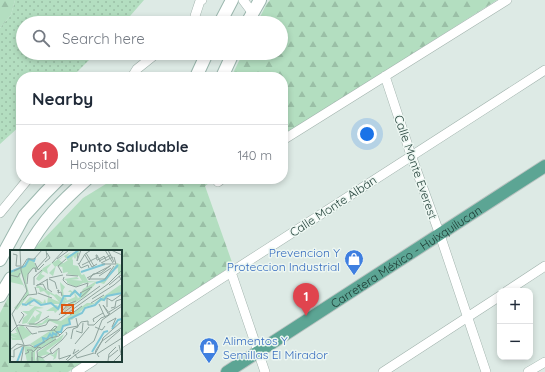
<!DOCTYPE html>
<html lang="en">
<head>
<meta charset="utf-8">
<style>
  :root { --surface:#fff; --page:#f6f6f7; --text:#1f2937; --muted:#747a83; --line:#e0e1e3; --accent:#844d3e }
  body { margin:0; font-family:Quicksand,sans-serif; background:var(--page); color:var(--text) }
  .controls { position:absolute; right:12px; bottom:12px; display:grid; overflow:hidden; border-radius:8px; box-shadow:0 2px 6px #0003 }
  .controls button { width:36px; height:36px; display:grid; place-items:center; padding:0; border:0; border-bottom:1px solid var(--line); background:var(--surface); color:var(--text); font:20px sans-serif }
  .you { position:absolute; left:367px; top:134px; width:14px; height:14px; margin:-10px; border:3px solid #fff; border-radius:50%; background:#1a73e8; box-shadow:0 0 0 6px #1a73e833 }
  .badge { display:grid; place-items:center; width:26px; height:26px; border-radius:50%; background:var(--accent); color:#fff; font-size:13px; font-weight:700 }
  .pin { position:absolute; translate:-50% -33px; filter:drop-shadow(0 1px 2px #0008) }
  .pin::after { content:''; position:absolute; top:21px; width:14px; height:12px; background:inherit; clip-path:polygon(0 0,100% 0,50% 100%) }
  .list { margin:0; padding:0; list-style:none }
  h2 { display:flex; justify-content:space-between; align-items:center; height:52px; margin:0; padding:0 16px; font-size:17px }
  h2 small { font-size:13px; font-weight:400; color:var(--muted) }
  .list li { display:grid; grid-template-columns:26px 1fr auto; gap:12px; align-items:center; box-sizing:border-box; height:60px; padding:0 16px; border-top:1px solid var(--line) }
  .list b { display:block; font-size:15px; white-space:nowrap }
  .list p { margin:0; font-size:13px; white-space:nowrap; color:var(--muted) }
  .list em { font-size:13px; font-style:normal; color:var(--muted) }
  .icon { flex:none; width:22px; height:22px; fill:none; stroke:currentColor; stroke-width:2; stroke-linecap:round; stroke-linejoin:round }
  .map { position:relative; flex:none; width:545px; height:372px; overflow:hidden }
  .search { position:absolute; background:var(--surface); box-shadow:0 2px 6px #0003; left:16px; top:16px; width:272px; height:44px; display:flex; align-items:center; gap:10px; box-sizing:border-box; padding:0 14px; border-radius:22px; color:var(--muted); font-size:15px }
  .panel { position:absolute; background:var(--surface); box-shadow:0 2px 6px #0003; left:16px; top:72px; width:272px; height:112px; border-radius:16px }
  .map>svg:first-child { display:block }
  .grass { fill:url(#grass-dots) }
  .forest { fill:url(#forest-firs) }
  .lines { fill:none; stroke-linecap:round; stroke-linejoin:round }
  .street-casing { stroke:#a0b2ac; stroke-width:10 }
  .secondary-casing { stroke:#9bb7ae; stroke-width:14 }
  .primary-casing { stroke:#bbc4c2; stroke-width:14 }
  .street { stroke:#fff; stroke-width:9 }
  .secondary { stroke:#fff; stroke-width:12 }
  .primary { stroke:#5ca594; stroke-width:12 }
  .labels { text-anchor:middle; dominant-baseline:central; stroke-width:3; stroke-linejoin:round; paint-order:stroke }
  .street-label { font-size:12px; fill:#1d3b34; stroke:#edf7f2 }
  .shop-label { font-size:12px; fill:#366cbe; stroke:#edf7f2; text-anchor:end }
  .inset-river { fill:none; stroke:#7ec6d6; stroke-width:2 }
  .inset-road { fill:none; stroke:#90a49e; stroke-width:1 }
  .view { fill:#de580e; fill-opacity:0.15; stroke:#de580e; stroke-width:2 }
  .inset-edge { fill:none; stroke:#1d3b34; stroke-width:2 }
</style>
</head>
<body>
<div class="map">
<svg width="545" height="372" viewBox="0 0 545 372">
  <defs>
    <pattern id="grass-dots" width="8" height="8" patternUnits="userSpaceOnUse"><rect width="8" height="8" fill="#b3dec0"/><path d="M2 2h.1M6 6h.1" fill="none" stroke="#9abfa6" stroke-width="1.8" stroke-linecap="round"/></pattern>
    <pattern id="forest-firs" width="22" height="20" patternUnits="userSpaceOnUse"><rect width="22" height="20" fill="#b3dec0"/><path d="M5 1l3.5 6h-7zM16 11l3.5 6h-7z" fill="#9abfa6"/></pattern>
  </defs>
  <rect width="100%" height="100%" fill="#ddeae5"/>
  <!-- grass -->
  <path class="grass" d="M15 0H144L124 23H23V53H96L72 77H21V125L0 144V28L11 15Z"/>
  <!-- forest -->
  <path class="forest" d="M0 0H15L11 15 0 28Z
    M270 0H497L283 136V77H231L243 53H281V23H257L266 5Z
    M114 179H215L205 186 233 265 121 338V251H32L83 198Z
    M11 292V361H85L68 372H0V313Z"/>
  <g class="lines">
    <!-- street casing -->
    <g class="street-casing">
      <path id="street" d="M243 0 252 12
        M195 23V16L200 1 202 0
        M385 76 411 155 440 235 486 372
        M132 77 137 69 157 53
        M283 140 507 0
        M218 182 222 179
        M0 213 28 179
        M231 272 265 372
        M507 291 545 266
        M121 343 545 70
        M76 372 93 361
        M383 372 500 296
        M528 372 545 362"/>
    </g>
    <!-- secondary casing -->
    <g class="secondary-casing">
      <path id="secondary" d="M220 23 232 0
        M247 23 260 0
        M196 77 207 53
        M222 77 233 53
        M26 251C43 220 61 202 87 179
        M0 260 24 216 45 193 59 179
        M0 296 11 278"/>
    </g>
    <!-- primary casing -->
    <g class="primary-casing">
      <g id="primary">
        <path id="s1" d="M227 372 545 166"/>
      </g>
    </g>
    <!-- street -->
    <use href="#street" class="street"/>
    <!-- secondary -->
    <use href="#secondary" class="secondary"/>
    <!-- primary -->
    <use href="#primary" class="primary"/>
  </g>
  <!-- icons -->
  <defs>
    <g id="shop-pin" transform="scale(1)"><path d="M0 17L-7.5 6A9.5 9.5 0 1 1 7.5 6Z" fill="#3f7fe0" stroke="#edf7f2"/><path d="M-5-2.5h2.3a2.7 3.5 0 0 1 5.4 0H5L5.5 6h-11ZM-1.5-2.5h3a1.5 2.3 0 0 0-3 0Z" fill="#fff"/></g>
  </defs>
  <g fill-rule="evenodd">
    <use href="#shop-pin" x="354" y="259"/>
    <use href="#shop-pin" x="209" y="347"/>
  </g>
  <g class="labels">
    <!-- street labels -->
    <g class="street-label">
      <text transform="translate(416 167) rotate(71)">Calle Monte Everest</text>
      <text transform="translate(333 206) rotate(-33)">Calle Monte Albán</text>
      <text stroke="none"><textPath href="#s1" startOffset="213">Carretera México - Huixquilucan</textPath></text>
    </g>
    <!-- shop labels -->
    <g class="shop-label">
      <text x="340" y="252">Prevencion Y<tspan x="340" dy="14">Proteccion Industrial</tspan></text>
      <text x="223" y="340" text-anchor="start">Alimentos Y<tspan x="223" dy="14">Semillas El Mirador</tspan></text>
    </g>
  </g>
  <!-- overview -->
  <g transform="translate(10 250)">
    <rect width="112" height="112" fill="#ddeae5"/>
    <path d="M63 6V15L68 16 74 31 58 32 54 29 67 27 69 29 61 30 72 31 69 26 57 24 58 22 53 23 52 14 61 8 63 10ZM110 35H112V42L97 46 94 50 75 57 62 70 59 69 60 74 53 76 51 82 47 81 46 85 43 83V87L40 84 25 97 20 94 49 75 40 71 29 76 17 74 23 66 22 64 26 69 24 74 32 73 37 68 51 71 77 53H84ZM64 42 68 48 67 50 56 53 45 63 44 61H36L46 55 50 57 46 58 48 60 52 55 50 51V54H37L38 47 49 52 44 46 46 44 56 51 65 47ZM20 47 29 50 33 53 35 49 36 53 30 54 23 49 20 55 34 58 25 59 18 65 12 61H19L25 56H20L17 53 11 57ZM54 84 51 90 36 101 43 105 48 99 46 108 43 110 44 107 39 104 31 106 36 112H25L28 102Z" fill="#b3dec0"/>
    <path d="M70 1 65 9 63 6 62 10H57L54 6 49 10 53 13V17L46 16 43 26 39 23 45 17 42 13 37 19 38 24 33 21 31 24 35 26 29 31 26 29 33 18 61 2 57 6ZM19 9H23L26 17 31 20 23 18 17 25 16 32 19 44 7 60 4 58 16 44V36L11 22 10 27 16 40 13 35 0 32V22L15 16ZM107 13 112 15V23L108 25V18L105 19 94 34 87 32 75 46 56 59 51 66 58 54 70 47 64 42 63 45 61 43V47H56L57 51 52 49V55L47 60 46 58 51 55 50 49 40 44 39 46 34 41 30 42 29 38H26L28 35 52 49 50 32 55 37 53 40 54 48 60 45 61 42H58L60 40 63 42 64 39 70 45 73 39 85 32 73 33 66 37 57 33V30L74 31 70 26 74 24 78 31 90 32 99 25ZM25 59 32 62 29 70 24 73 26 66 30 63 25 60 17 73 12 74 13 68ZM12 75 22 84 12 90H2L1 87 7 88 0 86V83L8 85 3 83H7L5 79ZM43 83 49 84 44 91 25 101V112H17L14 96 25 97 40 84 43 87Z" fill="#b3dec0"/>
    <path class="inset-river" d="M57 8 69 0M0 22 15 16 19 9 24 11 25 8M71 22 95 14M86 33 95 30 108 15M12 54 16 55 24 50 31 55 41 53 48 59 54 46H60L65 41 70 46 71 43M102 79 108 70 112 69M24 97 34 92 33 88 37 89 40 84 42 87 43 83 46 85 47 82H51L53 76 60 74 59 69 72 63 75 58 85 55 91 49 94 50 97 46 112 43M82 102 94 82 98 81M7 112 13 97"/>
    <path class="inset-road" d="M10 0 11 20 17 41 2 64 14 95 11 112M95 0 103 13M98 0 104 12M101 0 112 5M68 3 67 11 71 0M76 3 84 16M3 4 7 5 6 16H10M75 5 82 17 87 14M47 9 58 1M89 11 101 5M35 12 40 8 37 3M90 12V11L87 5H86L87 10H88L89 9 93 7 94 6 96 10M25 13 28 20 34 14M42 13 54 0M68 13 71 18 78 15 79 18M91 13 103 7M69 14 75 4 81 0M92 14H106L104 7M72 15 88 7M27 18 37 7 36 0M4 21 12 17 17 9H24L32 0M52 23 48 16 56 9M91 23 101 15M0 25 8 27 10 23M56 25 68 26M89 26 101 18M54 27 53 30 57 34 66 37 78 33 77 37M39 28 53 25M77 28 100 16M37 29 38 39 42 42M39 29 45 32 47 39M78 29H95L104 16M79 30 83 24 91 23M17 34 18 24 23 18H26V22L25 18M24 35V27L32 20M27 35 33 34 36 40M99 35 112 24M26 36 38 29M47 41 49 40 48 43 51 42 52 46M28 43 42 48M70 43 82 37M71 47 80 39M82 49 104 35 111 29 109 26M13 50 18 45 27 44 25 37M81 53 94 45M89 54 95 67M97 57V48L102 51 112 44M101 58 105 57 106 51 112 49M99 62 112 54M53 63 90 36M49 65 58 54 66 51M60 65 72 56M99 65 93 55 100 64M84 72 83 69 93 63M9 73 14 65 11 62M97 73 106 68 102 77M19 74H26L39 66M16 77 22 84 27 83M85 77 92 80 95 76M111 78 92 91 93 88 112 71M41 80 45 76 47 77 44 80M66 81 72 83 73 73M28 82 44 80 50 85M0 83 8 75 28 77 36 75 39 70H48L98 34 112 20M61 89 63 79 68 77 66 68M95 93 110 80M65 94 79 77M65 99 63 104 69 100M0 100 7 94 13 95M22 102V111V107M15 104 19 102 17 100H22L23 102 28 97 31 98M65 104 67 108 84 103M85 104 86 100 92 91 85 104M0 106 4 107V100L12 96 20 95 25 98 40 88 49 86 57 78 68 76 71 72 78 71V75H84L91 68 99 65M27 106 33 108 41 103M89 107 87 104 112 88M98 108 108 100M56 110 61 105 49 109V98L42 104 40 100 52 90 57 84 56 82M98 111 99 104 106 97M28 112 27 101 46 89M56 112 84 91 92 70 112 56M103 112 111 104 109 95"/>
    <path class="view" d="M52 55H63V63H52Z"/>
    <rect width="112" height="112" class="inset-edge"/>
  </g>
</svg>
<div class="controls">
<button>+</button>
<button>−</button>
</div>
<div class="you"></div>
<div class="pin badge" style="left:306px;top:316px;background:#e0444e">1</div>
<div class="search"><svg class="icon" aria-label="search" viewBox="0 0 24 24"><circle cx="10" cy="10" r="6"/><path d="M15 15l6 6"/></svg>Search here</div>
<section class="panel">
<h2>Nearby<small></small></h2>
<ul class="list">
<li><span class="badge" style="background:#e0444e">1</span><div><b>Punto Saludable</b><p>Hospital</p></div><em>140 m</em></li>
</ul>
</section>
</div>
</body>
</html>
